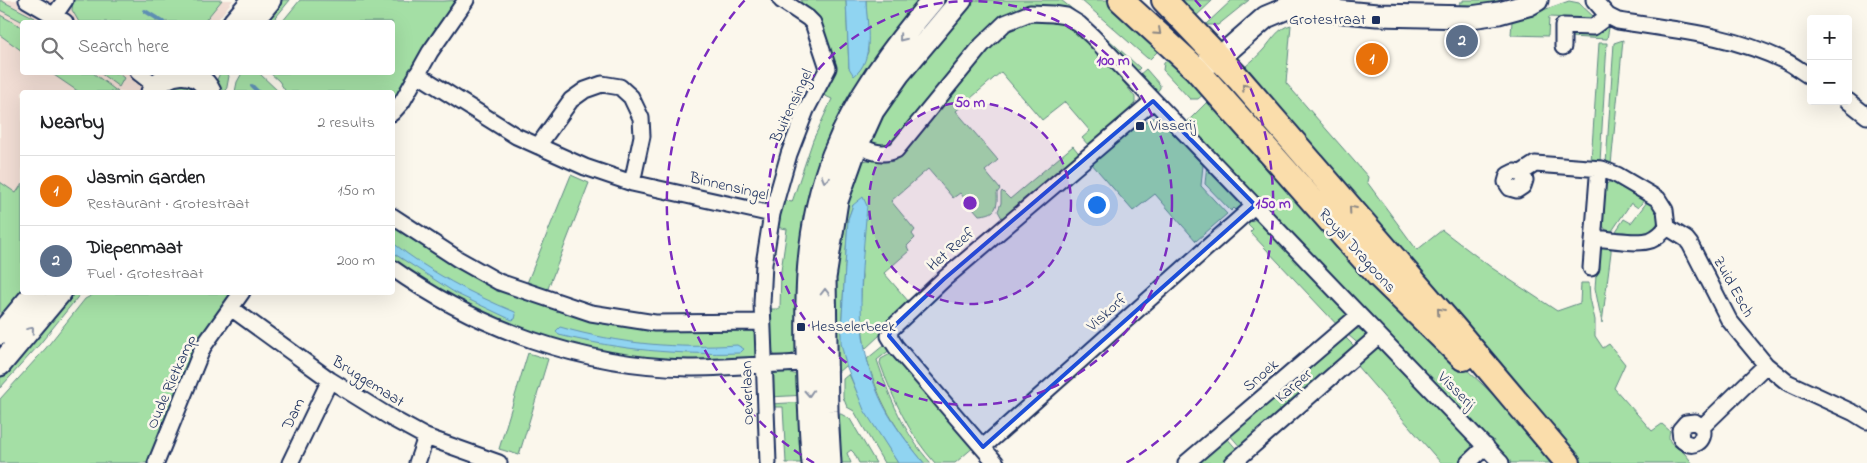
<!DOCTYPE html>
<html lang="en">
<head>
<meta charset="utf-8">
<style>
  :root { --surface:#fff; --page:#f2f2f2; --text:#202124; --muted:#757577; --line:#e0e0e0; --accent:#1b2f5e }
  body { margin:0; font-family:"Indie Flower",sans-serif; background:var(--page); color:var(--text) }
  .controls { position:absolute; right:15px; top:15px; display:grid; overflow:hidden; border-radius:5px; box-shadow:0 5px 20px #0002 }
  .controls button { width:45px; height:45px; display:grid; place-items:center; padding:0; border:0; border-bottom:1px solid var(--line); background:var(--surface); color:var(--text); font:25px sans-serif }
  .you { position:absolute; left:1096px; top:204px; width:18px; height:18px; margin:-12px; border:4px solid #fff; border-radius:50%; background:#1a73e8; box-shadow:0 0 0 8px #1a73e833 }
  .badge { display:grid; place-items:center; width:32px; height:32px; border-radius:50%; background:var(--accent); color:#fff; font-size:16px; font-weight:700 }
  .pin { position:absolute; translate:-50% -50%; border:2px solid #fff; box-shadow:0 1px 5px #0006 }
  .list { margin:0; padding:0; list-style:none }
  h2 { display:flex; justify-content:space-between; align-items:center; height:65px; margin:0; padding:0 20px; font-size:21px }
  h2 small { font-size:16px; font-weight:400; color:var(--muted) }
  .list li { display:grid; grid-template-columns:32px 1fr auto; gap:15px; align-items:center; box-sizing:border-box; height:70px; padding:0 20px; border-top:1px solid var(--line) }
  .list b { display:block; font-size:19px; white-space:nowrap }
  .list p { margin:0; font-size:16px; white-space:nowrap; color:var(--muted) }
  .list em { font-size:16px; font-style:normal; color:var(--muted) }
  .icon { flex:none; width:28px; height:28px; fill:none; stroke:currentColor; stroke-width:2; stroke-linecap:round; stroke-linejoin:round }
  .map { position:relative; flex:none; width:1867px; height:463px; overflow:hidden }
  .search { position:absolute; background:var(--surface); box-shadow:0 5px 20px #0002; left:20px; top:20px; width:375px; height:55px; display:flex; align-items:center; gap:12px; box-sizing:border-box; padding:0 18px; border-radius:5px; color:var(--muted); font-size:19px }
  .panel { position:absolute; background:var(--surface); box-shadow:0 5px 20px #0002; left:20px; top:90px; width:375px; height:205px; border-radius:5px }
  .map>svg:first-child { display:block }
  .built { fill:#f1ddd4 }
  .green { fill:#a4dfa5; stroke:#608782 }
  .water { fill:#90d4f1; stroke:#6192b6 }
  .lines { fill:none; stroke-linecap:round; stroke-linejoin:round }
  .stream { stroke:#6192b6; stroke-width:4 }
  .street-casing { stroke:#1b2f5e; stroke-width:19 }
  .secondary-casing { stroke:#1b2f5e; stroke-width:25 }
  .primary-casing { stroke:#1b2f5e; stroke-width:28 }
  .street { stroke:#fbf7ec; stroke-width:15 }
  .secondary { stroke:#fbf7ec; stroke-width:21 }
  .primary { stroke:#faddab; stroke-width:24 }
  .oneway { stroke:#8a8684 }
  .oneway2 { stroke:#8b93a5 }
  .marked { fill:#1d4ed8; fill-opacity:0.2; stroke:#1d4ed8; stroke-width:4; stroke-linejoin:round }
  .ring { fill:none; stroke:#7b2cbf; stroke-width:2.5; stroke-dasharray:9 6 }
  .poi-dot { fill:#1b2f5e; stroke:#fbf7ec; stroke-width:2 }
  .labels { text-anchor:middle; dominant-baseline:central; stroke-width:5; stroke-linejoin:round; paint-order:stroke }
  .poi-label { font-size:16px; fill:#1b2f5e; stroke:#fbf7ec; text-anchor:start }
  .street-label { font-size:16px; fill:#1b2f5e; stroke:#fbf7ec }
  .centre { fill:#7b2cbf; stroke:#fbf7ec; stroke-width:2.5 }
  .ring-label { font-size:15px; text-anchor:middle; font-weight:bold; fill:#7b2cbf; stroke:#fbf7ec; stroke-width:5; stroke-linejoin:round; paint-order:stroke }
</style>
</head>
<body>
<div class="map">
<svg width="1867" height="463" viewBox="0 0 1867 463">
  <rect width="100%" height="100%" fill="#fbf7ec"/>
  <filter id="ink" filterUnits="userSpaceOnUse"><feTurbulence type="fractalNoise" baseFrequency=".02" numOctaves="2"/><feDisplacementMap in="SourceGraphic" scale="10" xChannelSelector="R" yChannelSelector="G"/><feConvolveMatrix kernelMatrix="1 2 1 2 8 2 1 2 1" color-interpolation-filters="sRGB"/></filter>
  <g filter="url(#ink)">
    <!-- built -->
    <path class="built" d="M0 0H233L216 22H22V72L179 73 164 92H22V282L0 312Z"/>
    <!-- green -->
    <path class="green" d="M0 0 35 18 33 22H23L0 10Z
      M73 0H222L204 22H79L72 10Z
      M275 0H290L272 22H257Z
      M300 0 443 1 462 0 393 107 392 92H286L279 81 270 73 392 72V22H282Z
      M801 0H846L849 68 866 56 868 52 866 0H928L889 49 799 349C792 355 785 358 776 357L770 349 769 309H780L781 271 787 229 775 227 781 200 792 202 813 140 832 99 821 94 832 75 801 8Z
      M971 0H1061L1096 28 1140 68 1135 73 1084 23 1024 11 884 153 862 142 897 82Z
      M1081 0H1107L1160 49 1150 59 1147 58Z
      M1174 0H1213L1193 19Z
      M1232 0H1249L1218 25H1205Z
      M1463 0H1512L1459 9 1460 2H1463Z
      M1569 1 1579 3 1596 19 1575 22 1572 18 1549 17 1548 36 1511 35 1512 21Z
      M0 15 22 27V51L0 35Z
      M1028 19 1062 22 1073 28 1125 77 1122 80 1135 97V103L1126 113 1128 116 1089 146 1082 138 1090 131 1065 102 1042 120 1001 72 956 111 998 160 985 171 1000 189 997 193C998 209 995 214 979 215L960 193 953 198 928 169 891 201 915 230 912 234 915 238 907 246 909 251 884 273 909 302 884 325 880 335 865 349 860 313 862 276 853 205 848 219 841 332 846 365 836 374 829 276 857 162C874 157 877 165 894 161L958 82 1007 27Z
      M1602 23 1609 28 1607 39 1570 37 1571 30Z
      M1291 25 1286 83 1368 177 1367 182 1417 250 1442 230 1492 268 1557 311 1580 303 1581 283H1589L1590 298 1595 320V336L1603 348 1609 344 1625 364 1614 388 1652 431 1662 424 1670 431C1666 445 1676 445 1684 453 1687 456 1690 460 1692 463H1581L1443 303 1248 71 1246 66C1252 61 1259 55 1264 49 1273 39 1278 28 1291 25Z
      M1623 40 1611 165 1606 164 1614 43Z
      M1599 43H1607L1600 162H1591Z
      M1169 59 1205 93 1198 99H1190L1163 70 1164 63Z
      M1146 69 1160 85V88L1155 94 1138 76Z
      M51 73H93L118 92H79Z
      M100 73H118L124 78 119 87Z
      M220 73H227L229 76 226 92H216V82Z
      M242 73H259L279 92H235L237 82Z
      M182 84 189 86 197 92H165L175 85Z
      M1210 99 1431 336 1499 400 1557 463H1509L1489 440 1436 389 1184 125Z
      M1151 118H1156L1162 122 1203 165 1201 186 1227 214 1196 241 1155 194 1133 211 1091 163 1136 125 1138 127Z
      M1073 146 1081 156 1004 222 998 211 1001 203V193L1002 191 1010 199Z
      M1207 163 1243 204V208L1240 214 1234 208 1231 211 1205 184Z
      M571 175 589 183 547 291 527 283Z
      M1611 181 1644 200 1638 208 1631 203 1612 231 1606 230 1603 226 1605 185Z
      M0 182 16 193 22 184V292L0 328Z
      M1647 202 1658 210 1659 219 1653 232 1638 234 1616 231 1624 219 1631 223Z
      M1256 219 1260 220 1347 312 1348 317 1339 327 1250 232 1253 229 1247 223Z
      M393 221 528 299 752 329 758 337 757 354 749 360 674 362 582 349 491 320 393 263Z
      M1600 246H1611V252L1602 323 1595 288 1598 250Z
      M65 293H81L39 345 0 388V371Z
      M96 293H235L152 463H0V399L46 348 85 299Z
      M1354 329H1359L1365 333 1367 338 1362 347 1347 334Z
      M1344 336 1358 350 1307 394 1295 378Z
      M884 345H888L891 349 877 360C889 396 904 434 931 463H924C895 428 879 403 867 359Z
      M1377 346 1478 447 1458 463H1441L1356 365Z
      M894 352 975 446 955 463H935C909 434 893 399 880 363L881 359Z
      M528 353 548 359 519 455 499 449Z
      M781 370 797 375 806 395 770 397 772 375Z
      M849 374 865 410 898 463H884L854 411 847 407 843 397V379Z
      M1291 381 1304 397 1242 449 1229 434Z
      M806 402 810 463H786L783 407H770V404Z
      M841 414 850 419 876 463H859L854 453 851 450 847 453 851 463H835L831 415Z
      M1226 437 1239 452 1226 463H1195Z"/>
    <!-- water -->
    <path class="water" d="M846 0H866V2C867 25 875 60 854 76L849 68Z
      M863 197 867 206C862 272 852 334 879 396 890 421 907 442 924 463H898L864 410 846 365 841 343V332L848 219 853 205Z
      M393 243C430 272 471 294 515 312L516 315 515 319 512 320 457 294 393 253Z
      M560 327C619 344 677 349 737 345L744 349 740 353C676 355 621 350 559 335L556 331Z"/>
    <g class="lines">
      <!-- stream -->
      <path class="stream" d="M145 11 163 22
        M252 86 258 92"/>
      <!-- street casing -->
      <g class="street-casing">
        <path id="street" d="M27 0 65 22
          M1594 0 1608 16 1618 21C1675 30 1732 35 1785 61 1794 65 1802 72 1811 77
          M54 16 65 0
          M1563 47V26L1593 27 1608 16
          M138 72 156 86
          M417 74 516 136 585 167 632 183 772 214 764 264 762 303 768 463
          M1848 101 1867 116
          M392 113 402 102 430 52 466 0
          M848 141C864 148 879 158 896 150L982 45 1005 23 1030 13 1053 14 1066 16 1079 24 1092 36 1501 463
          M538 146 571 100 585 90 602 84 620 87 631 97 641 118 642 136 632 183
          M1521 173 1525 180 1523 186 1517 190 1510 188 1506 182 1508 175 1514 172 1521 173 1535 164 1602 169 1617 175 1658 199 1665 210 1667 227 1686 239 1690 244 1729 320 1766 365 1787 382 1854 413 1867 421
          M772 214 789 154 806 110 828 68 813 23 808 18 781 0
          M392 216 458 259 499 282 591 313 655 323 763 322
          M1594 238C1610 239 1637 245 1651 240 1658 237 1663 232 1667 227
          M392 268C478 329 582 366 688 368 731 368 774 363 817 363
          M1591 268 1598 177 1602 169
          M231 308 330 380 393 419 426 437 499 463
          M1702 427 1695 422 1686 423 1680 430 1681 439C1692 451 1707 441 1702 427L1766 365
          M983 447 1255 205
          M156 463 203 347 242 292
          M290 463 330 380
          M417 463 426 437
          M996 463 896 347 889 336 891 329 944 279 1153 101
          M1186 463 1359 315
          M1233 463 1378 336
          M1468 463 1486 446"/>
      </g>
      <!-- secondary casing -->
      <g class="secondary-casing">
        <path id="secondary" d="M234 22 253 0
          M252 22 270 0
          M1196 69 1219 58 1266 17 1285 9 1301 8 1377 15 1471 17 1499 13 1528 5 1537 0
          M152 92C165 69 198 66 210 92
          M0 334 35 292
          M0 365 61 292
          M813 463C810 437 810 410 808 384 805 307 804 228 833 155 856 97 893 47 933 0
          M830 463 827 411 825 278 837 201 854 153 873 111 899 74 961 0"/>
      </g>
      <!-- primary casing -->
      <g class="primary-casing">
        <path id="primary" d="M1121 0 1196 69 1379 276 1463 358
          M1164 0 1239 79 1455 329 1568 463"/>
      </g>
      <!-- street -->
      <use href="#street" class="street"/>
      <!-- secondary -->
      <use href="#secondary" class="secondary"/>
      <!-- primary -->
      <use href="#primary" class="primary"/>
    </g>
    <!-- one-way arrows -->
    <defs><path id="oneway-chevron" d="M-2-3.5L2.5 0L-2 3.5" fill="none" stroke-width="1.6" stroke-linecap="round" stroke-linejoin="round" transform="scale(1.25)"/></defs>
    <g class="oneway">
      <use href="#oneway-chevron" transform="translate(1158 32) rotate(42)"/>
      <use href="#oneway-chevron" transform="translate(1245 87) rotate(-131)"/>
      <use href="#oneway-chevron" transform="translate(1352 209) rotate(-131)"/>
      <use href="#oneway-chevron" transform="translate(1440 311) rotate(-131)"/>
    </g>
    <g class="oneway2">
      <use href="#oneway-chevron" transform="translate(902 38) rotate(129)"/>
      <use href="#oneway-chevron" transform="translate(825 179) rotate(106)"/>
      <use href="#oneway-chevron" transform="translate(825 292) rotate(-90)"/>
      <use href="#oneway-chevron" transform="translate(31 330) rotate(-50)"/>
      <use href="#oneway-chevron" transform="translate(809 393) rotate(87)"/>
    </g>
  </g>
  <!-- marked area -->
  <path class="marked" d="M1153 101 1255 205 983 447 889 336 891 329 944 279Z"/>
  <!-- distance rings -->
  <circle cx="970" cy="203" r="101" fill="#7b2cbf" fill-opacity=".12"/>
  <g class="ring">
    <circle cx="970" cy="203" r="101"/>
    <circle cx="970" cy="203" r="202"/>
    <path d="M814 463A303 303 0 0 1 745 0M1195 0A303 303 0 0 1 1126 463"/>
  </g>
  <!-- markers -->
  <g class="poi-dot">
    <rect x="1371" y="15" width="10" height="10" rx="2.5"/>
    <rect x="1135" y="121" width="10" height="10" rx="2.5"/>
    <rect x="796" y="322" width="10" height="10" rx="2.5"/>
  </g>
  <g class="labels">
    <!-- poi labels -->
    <g class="poi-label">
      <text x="1366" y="20" text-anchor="end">Grotestraat</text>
      <text x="1150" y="126">Visserij</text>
      <text x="811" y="327">Hesselerbeek</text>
    </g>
    <!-- street labels -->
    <g class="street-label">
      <text transform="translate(792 106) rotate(-65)">Buitensingel</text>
      <text transform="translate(729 187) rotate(13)">Binnensingel</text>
      <text transform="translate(951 250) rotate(-41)">Het Reef</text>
      <text transform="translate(1357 251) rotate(48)">Royal Dragoons</text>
      <text transform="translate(1733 287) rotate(61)">Zuid Esch</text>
      <text transform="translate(1107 313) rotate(-42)">Viskorf</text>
      <text transform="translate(1261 376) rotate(-41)">Snoek</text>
      <text transform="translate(172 382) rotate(-66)">Oude Rietkamp</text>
      <text transform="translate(368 382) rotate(32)">Bruggemaat</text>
      <text transform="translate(1294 386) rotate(-41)">Karper</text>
      <text transform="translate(1456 391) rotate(45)">Visserij</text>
      <text transform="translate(748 393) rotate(-92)">Oeverlaan</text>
      <text transform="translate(294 414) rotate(-64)">Dam</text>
    </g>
  </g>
  <circle cx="970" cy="203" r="8" class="centre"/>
  <g class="ring-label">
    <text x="1113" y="65">100 m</text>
    <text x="970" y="107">50 m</text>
    <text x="1273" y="208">150 m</text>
  </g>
</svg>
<div class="controls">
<button>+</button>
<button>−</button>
</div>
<div class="you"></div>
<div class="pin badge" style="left:1372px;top:59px;background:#e8710a">1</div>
<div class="pin badge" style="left:1462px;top:41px;background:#5c6f8a">2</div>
<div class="search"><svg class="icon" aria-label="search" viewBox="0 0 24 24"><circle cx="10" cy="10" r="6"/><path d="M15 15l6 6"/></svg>Search here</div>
<section class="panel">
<h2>Nearby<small>2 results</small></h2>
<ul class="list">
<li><span class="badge" style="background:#e8710a">1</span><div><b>Jasmin Garden</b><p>Restaurant · Grotestraat</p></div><em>150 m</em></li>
<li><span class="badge" style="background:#5c6f8a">2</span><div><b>Diepenmaat</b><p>Fuel · Grotestraat</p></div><em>200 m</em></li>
</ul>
</section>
</div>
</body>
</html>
